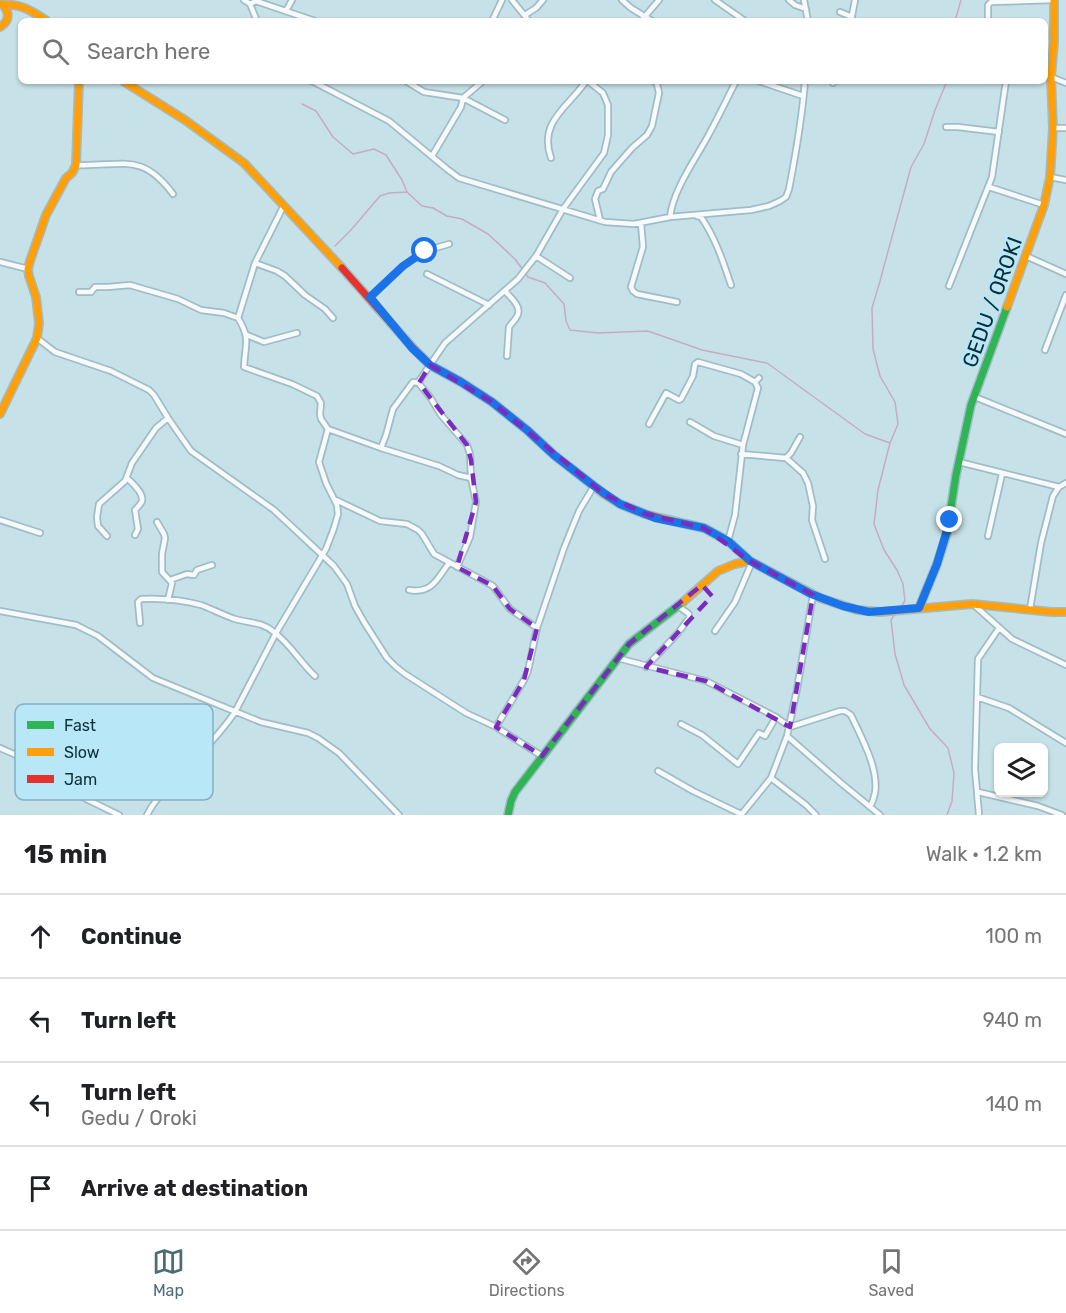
<!DOCTYPE html>
<html lang="en">
<head>
<meta charset="utf-8">
<style>
  :root { --surface:#fff; --page:#f6f6f6; --text:#202124; --muted:#757577; --line:#e0e0e0; --accent:#4c6d77 }
  body { margin:0; font-family:Rubik,sans-serif; background:var(--page); color:var(--text) }
  .controls { position:absolute; right:18px; bottom:18px; display:grid; overflow:hidden; border-radius:9px; box-shadow:0 2px 4px #0004 }
  .controls button { width:54px; height:54px; display:grid; place-items:center; padding:0; border:0; border-bottom:2px solid var(--line); background:var(--surface); color:var(--text); font:30px sans-serif }
  .stop { position:absolute; width:18px; height:18px; margin:-14px; border:4px solid #1a73e8; border-radius:50%; background:#fff }
  .stop.end { background:#1a73e8; border-color:#fff; box-shadow:0 2px 6px #0008 }
  .list { margin:0; padding:0; list-style:none }
  h2 { display:flex; justify-content:space-between; align-items:center; height:78px; margin:0; padding:0 24px; font-size:26px }
  h2 small { font-size:20px; font-weight:400; color:var(--muted) }
  .list li { display:grid; grid-template-columns:39px 1fr auto; gap:18px; align-items:center; box-sizing:border-box; height:84px; padding:0 24px; border-top:2px solid var(--line) }
  .list b { display:block; font-size:22px; white-space:nowrap }
  .list p { margin:0; font-size:20px; white-space:nowrap; color:var(--muted) }
  .list em { font-size:20px; font-style:normal; color:var(--muted) }
  .icon { flex:none; width:33px; height:33px; fill:none; stroke:currentColor; stroke-width:2; stroke-linecap:round; stroke-linejoin:round }
  .map { position:relative; flex:none; width:1066px; height:815px; overflow:hidden }
  .search { position:absolute; background:var(--surface); box-shadow:0 2px 4px #0004; left:18px; right:18px; top:18px; height:66px; display:flex; align-items:center; gap:15px; box-sizing:border-box; padding:0 21px; border-radius:9px; color:var(--muted); font-size:22px }
  .sheet { height:414px; background:var(--surface) }
  nav { display:flex; justify-content:space-around; align-items:center; box-sizing:border-box; height:84px; border-top:2px solid var(--line); background:var(--surface); font-size:16px; color:var(--muted) }
  nav a { display:grid; justify-items:center; gap:3px }
  nav .on { color:var(--accent) }
  .map>svg:first-child { display:block }
  .lines { fill:none; stroke-linecap:round; stroke-linejoin:round }
  .stream { stroke:#c7aac5; stroke-width:1.5 }
  .street-casing { stroke:#a0bcc5; stroke-width:8 }
  .fast-casing { stroke:#a0bcc5; stroke-width:10 }
  .slow-casing { stroke:#a0bcc5; stroke-width:10 }
  .jam-casing { stroke:#a0bcc5; stroke-width:10 }
  .street { stroke:#f7fafc; stroke-width:4.5 }
  .fast { stroke:#30b455; stroke-width:7 }
  .slow { stroke:#ff9f0a; stroke-width:7 }
  .jam { stroke:#e5322d; stroke-width:7 }
  .route { stroke:#1a73e8; stroke-width:8 }
  .marked { fill:none; stroke:#7b2cbf; stroke-width:4.5; stroke-dasharray:12 8; stroke-linejoin:round }
  .labels { text-anchor:middle; dominant-baseline:central; stroke-width:4.5; stroke-linejoin:round; paint-order:stroke }
  .street-label { font-size:21px; fill:#0a2f39; stroke:#b8e8f8 }
  .key { fill:#b8e8f8; stroke:#84b0bf; stroke-width:1.5 }
  .key-label { font-size:16px; fill:#0a2f39 }
</style>
</head>
<body>
<div class="map">
<svg width="1066" height="815" viewBox="0 0 1066 815">
  <rect width="100%" height="100%" fill="#c7e1e9"/>
  <g class="lines">
    <!-- stream -->
    <path class="stream" d="M955 21 961 0
      M302 104 316 111 333 137 353 154 374 149 386 155 402 180 407 192 422 206 433 208 447 216 462 219 488 234 515 259 528 277 545 283 564 304 566 321 570 330 598 333 648 331 702 350 767 363 865 434 890 443
      M335 246 351 230 380 196 389 193 407 192
      M900 608 905 601 903 584 897 570 884 550 874 524 878 490 890 443 898 424 895 402 880 376 873 349 872 308 880 281 911 167 924 144 935 110 947 81
      M895 614 891 620 895 654 904 685 930 729 948 748 954 773 952 801 947 815"/>
    <!-- street casing -->
    <g class="street-casing">
      <path id="street" d="M244 0 250 4 257 21
        M512 0 529 21
        M622 0 631 8 652 21
        M715 0 745 21
        M789 0 795 5 806 9
        M804 0 808 21
        M250 4 256 1 315 21
        M286 11 292 0
        M840 12 852 17
        M525 15 536 8 543 0
        M492 21 502 0
        M641 21 659 0
        M851 21 855 0
        M988 21V5L991 2 1054 0
        M1051 77 1066 83
        M312 81 389 121 447 169 459 178 605 222 634 224 670 217 751 210 769 206 780 201 786 197 789 189C796 153 802 118 805 81
        M406 81 424 92 463 98 505 120
        M759 81 803 96
        M833 83V81
        M946 127H958L999 132
        M1053 128H1066
        M432 156 461 107 463 98 483 81
        M551 158C538 121 569 107 586 81
        M76 165C122 167 141 151 173 194
        M1050 177 1066 180
        M989 187 1044 205
        M697 216 701 217C715 237 723 261 731 285
        M670 217C673 190 695 160 708 136 718 118 727 99 736 81
        M600 220 595 199 598 191 603 189 611 172 632 148 647 135 652 126 659 93 657 84 654 81
        M641 223 643 247 631 287 633 291 637 294 677 302
        M536 256 570 278
        M1026 256 1066 274
        M0 262 28 269
        M255 263 277 271 285 276 305 295 325 309 333 318
        M427 274 489 305
        M949 286 992 177 1006 81
        M505 291C511 298 524 308 516 318 514 321 511 324 509 327L507 356
        M79 292H91L95 287H108L130 285 178 299 201 310 224 313 238 318C251 339 245 344 244 367L292 384 317 396 321 403 320 414 321 419 328 429 381 448 439 466 458 475 471 478
        M370 298 403 266 425 251 449 244
        M238 318 255 263 284 205
        M247 335 264 342 297 333
        M37 338 55 352 111 371 149 390 154 395 168 418 191 451 274 510 334 566 347 584 355 606 364 622 387 658 395 666 405 674 466 713 496 727 542 756
        M1045 350 1066 295
        M975 397 1066 434
        M690 422 714 436 743 445
        M649 424 666 393 679 400 681 399 693 376 695 364 698 362 741 374 755 382
        M381 448 386 435 393 409 413 382 419 383
        M741 454 786 458 803 473 808 483 813 506 812 520 825 559
        M786 458 791 453 800 437
        M959 462 1059 487 1066 483
        M127 478C132 483 144 493 142 501 141 504 138 507 135 510L138 529 135 535
        M336 500 380 521 407 524 418 530 422 534 434 554 484 581 493 586 510 609 537 628
        M0 520 40 533
        M157 522 164 534 165 538 162 554V572L172 583 168 600
        M107 536 98 526 97 517 99 504 125 481 132 463 156 428 168 418
        M988 536 1002 474
        M728 541 735 515 743 445 758 388 755 382 759 378
        M457 567 470 537 476 502 471 478 470 454 467 445 441 415 430 397 420 385 419 381 445 343 518 279 536 256 563 209 604 153 608 135V105L603 93 588 81
        M170 580 187 574 194 575 197 570 212 565
        M409 590C432 594 437 579 449 563
        M974 605 1012 639 1066 665
        M1030 609 1041 543 1053 496 1059 487
        M0 611 76 625 98 636 153 678 261 722 308 733 318 738 339 753 399 815
        M140 623 138 602 141 599C160 598 182 600 201 605 212 609 223 615 235 619 249 623 263 622 274 632 290 644 300 662 315 676
        M715 631 735 602 752 562
        M617 658 706 681 776 717 790 727 840 711H845L851 715C861 737 879 768 875 793 874 798 872 803 870 807
        M646 667 678 633 689 618V614L678 606
        M977 697 1009 708 1066 743
        M681 724 702 735 738 764 759 733 765 736 776 717
        M496 727 524 680 528 671 537 628 564 548 579 511 594 486
        M787 736 841 783 880 815
        M0 748 23 758 70 791 119 815
        M658 771 693 791 741 814
        M771 778 806 805 816 815
        M978 792 1038 806 1062 815
        M147 815C156 796 172 784 186 769 203 751 221 733 235 712L276 633 326 549 334 528 338 514 337 505 326 483 319 462 328 429
        M741 815 771 778 787 736 797 689 813 595
        M979 815 975 769 978 659 999 628"/>
    </g>
    <!-- fast casing -->
    <g class="fast-casing">
      <path id="fast" d="M919 608 937 564 947 533 956 475 971 405 1007 307
        M508 815 511 801 515 792 629 644 683 602"/>
    </g>
    <!-- slow casing -->
    <g class="slow-casing">
      <path id="slow" d="M4 5C20 3 34 12 47 21
        M0 27C10 21 10 12 2 4
        M123 81 185 120 244 163 342 268
        M1007 307 1044 205 1050 177 1053 128 1051 77 1054 43V0
        M0 414 37 338 39 323 36 297 29 276 28 269 30 261 46 215 66 178 72 173 76 165 79 81
        M660 518 704 528 728 541 750 561
        M683 602 718 571 735 564 750 561 820 598 857 610 880 612 972 604 1052 612H1066"/>
    </g>
    <!-- jam casing -->
    <g class="jam-casing">
      <path id="jam" d="M342 268 413 348 430 365 461 382 492 402 527 430 554 455 604 494 620 504 645 514 660 518"/>
    </g>
    <!-- street -->
    <use href="#street" class="street"/>
    <!-- fast -->
    <use href="#fast" class="fast"/>
    <!-- slow -->
    <use href="#slow" class="slow"/>
    <!-- jam -->
    <use href="#jam" class="jam"/>
  </g>
  <g class="lines">
    <!-- route -->
    <path class="route" d="M425 251 403 266 370 297 412 348 430 365 461 382 492 402 527 430 554 455 594 486 620 504 655 518 704 528 728 541 750 561 811 594 843 606 869 612 919 608 937 564 950 520"/>
  </g>
  <!-- marked area -->
  <path class="marked" d="M430 365 492 402 604 494 645 514 704 528 750 561 813 595 790 727 706 681 646 667 712 596 702 585 629 644 542 756 496 727 524 680 537 628 510 609 493 586 457 567 476 502 471 460 467 445 419 383Z"/>
  <g class="labels">
    <!-- street labels -->
    <g class="street-label">
      <text transform="translate(992 302) rotate(-70)">GEDU / OROKI</text>
    </g>
  </g>
  <!-- legend -->
  <rect x="15" y="704" width="198" height="96" rx="9" class="key"/>
  <rect x="27" y="721" width="27" height="8" fill="#30b455"/>
  <rect x="27" y="748" width="27" height="8" fill="#ff9f0a"/>
  <rect x="27" y="775" width="27" height="8" fill="#e5322d"/>
  <g class="key-label">
    <text x="64" y="731">Fast</text>
    <text x="64" y="758">Slow</text>
    <text x="64" y="785">Jam</text>
  </g>
</svg>
<div class="controls">
<button><svg class="icon" aria-label="layers" viewBox="0 0 24 24"><path d="M12 4l9 5-9 5-9-5zM3 14l9 5 9-5"/></svg></button>
</div>
<div class="stop" style="left:425px;top:251px"></div>
<div class="stop end" style="left:950px;top:520px"></div>
<div class="search"><svg class="icon" aria-label="search" viewBox="0 0 24 24"><circle cx="10" cy="10" r="6"/><path d="M15 15l6 6"/></svg>Search here</div>
</div>
<section class="sheet">
<h2>15 min<small>Walk · 1.2 km</small></h2>
<ul class="list">
<li><svg class="icon" aria-label="ahead" viewBox="0 0 24 24"><path d="M12 20V5M6 11l6-6 6 6"/></svg><div><b>Continue</b></div><em>100 m</em></li>
<li><svg class="icon" aria-label="left" viewBox="0 0 24 24"><path d="M17 20v-9H6M10 6l-5 5 5 5"/></svg><div><b>Turn left</b></div><em>940 m</em></li>
<li><svg class="icon" aria-label="left" viewBox="0 0 24 24"><path d="M17 20v-9H6M10 6l-5 5 5 5"/></svg><div><b>Turn left</b><p>Gedu / Oroki</p></div><em>140 m</em></li>
<li><svg class="icon" aria-label="arrive" viewBox="0 0 24 24"><path d="M6 21V4h12l-3 4 3 4H6"/></svg><div><b>Arrive at destination</b></div></li>
</ul>
</section>
<nav>
<a class="on"><svg class="icon" aria-label="map" viewBox="0 0 24 24"><path d="M3 6l6-2 6 2 6-2v14l-6 2-6-2-6 2zM9 4v14M15 6v14"/></svg>Map</a>
<a><svg class="icon" aria-label="directions" viewBox="0 0 24 24"><path d="M12 3l9 9-9 9-9-9zM9 14v-3h6M13 9l2 2-2 2"/></svg>Directions</a>
<a><svg class="icon" aria-label="saved" viewBox="0 0 24 24"><path d="M7 4h10v16l-5-4-5 4z"/></svg>Saved</a>
</nav>
</body>
</html>
